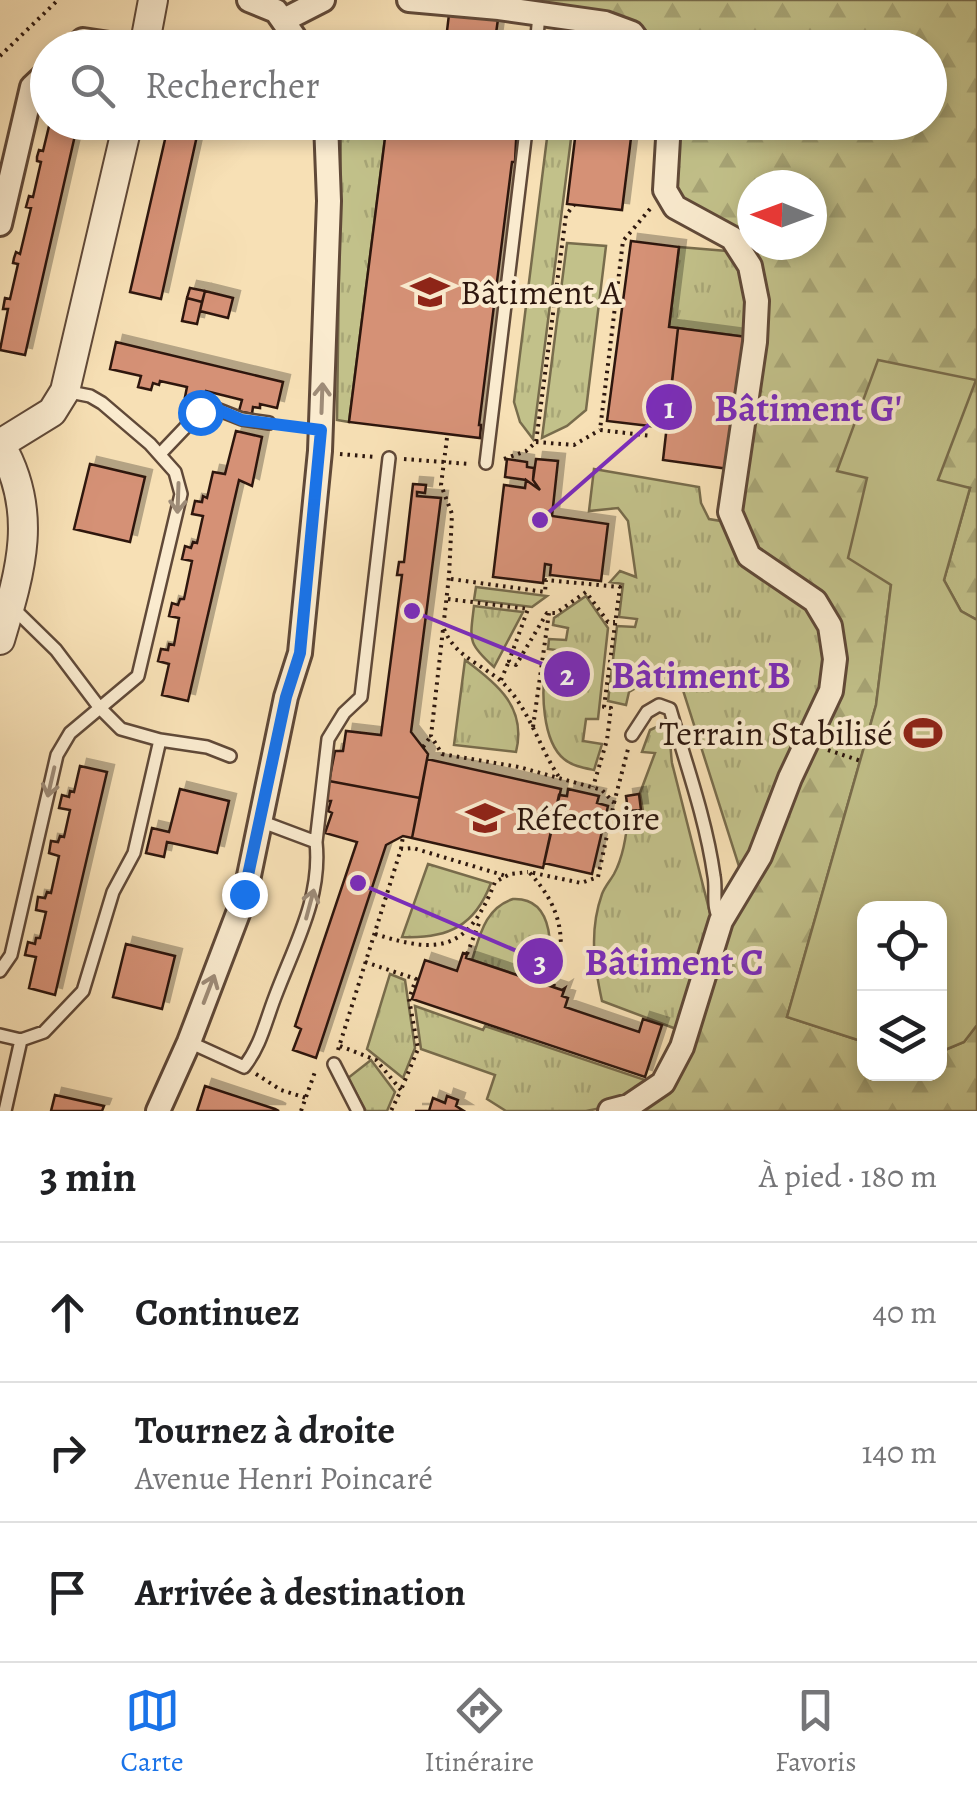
<!DOCTYPE html>
<html lang="fr">
<head>
<meta charset="utf-8">
<style>
  :root { --surface:#fff; --page:#f6f6f6; --text:#202124; --muted:#757577; --line:#e0e0e0; --accent:#1a73e8 }
  body { margin:0; font-family:Alegreya,serif; background:var(--page); color:var(--text) }
  .controls { position:absolute; right:30px; bottom:30px; display:grid; overflow:hidden; border-radius:20px; box-shadow:0 5px 15px #0003 }
  .controls button { width:90px; height:90px; display:grid; place-items:center; padding:0; border:0; border-bottom:2px solid var(--line); background:var(--surface); color:var(--text); font:50px sans-serif }
  .compass { position:absolute; left:737px; top:170px; width:90px; height:90px; border-radius:50%; background:var(--surface); box-shadow:0 5px 15px #0003; rotate:271deg }
  .stop { position:absolute; width:30px; height:30px; margin:-22px; border:8px solid #1a73e8; border-radius:50%; background:#fff }
  .stop.end { background:#1a73e8; border-color:#fff; box-shadow:0 2px 10px #0008 }
  .list { margin:0; padding:0; list-style:none }
  h2 { display:flex; justify-content:space-between; align-items:center; height:130px; margin:0; padding:0 40px; font-size:42px }
  h2 small { font-size:32px; font-weight:400; color:var(--muted) }
  .list li { display:grid; grid-template-columns:65px 1fr auto; gap:30px; align-items:center; box-sizing:border-box; height:140px; padding:0 40px; border-top:2px solid var(--line) }
  .list b { display:block; font-size:38px; white-space:nowrap }
  .list p { margin:0; font-size:32px; white-space:nowrap; color:var(--muted) }
  .list em { font-size:32px; font-style:normal; color:var(--muted) }
  .icon { flex:none; width:55px; height:55px; fill:none; stroke:currentColor; stroke-width:2; stroke-linecap:round; stroke-linejoin:round }
  .map { position:relative; flex:none; width:977px; height:1111px; overflow:hidden }
  .search { position:absolute; background:var(--surface); box-shadow:0 5px 15px #0003; left:30px; right:30px; top:30px; height:110px; display:flex; align-items:center; gap:25px; box-sizing:border-box; padding:0 35px; border-radius:55px; color:var(--muted); font-size:38px }
  .sheet { height:550px; background:var(--surface) }
  nav { display:flex; justify-content:space-around; align-items:center; box-sizing:border-box; height:140px; border-top:2px solid var(--line); background:var(--surface); font-size:28px; color:var(--muted) }
  nav a { display:grid; justify-items:center; gap:5px }
  nav .on { color:var(--accent) }
  .map>svg:first-child { display:block }
  .grass { fill:url(#grass-tufts); stroke:#786c4c; stroke-width:2.5 }
  .forest { fill:url(#forest-firs); stroke:#786c4c; stroke-width:2.5; fill-rule:evenodd }
  .garden { fill:#c2c18a; stroke:#786c4c; stroke-width:2.5 }
  .building { fill:#d59176; stroke:#2d170e; stroke-width:2.5; filter:url(#shadow) }
  .lines { fill:none; stroke-linecap:round; stroke-linejoin:round }
  .service-casing { stroke:#604938; stroke-width:16 }
  .minor-casing { stroke:#604938; stroke-width:28 }
  .tertiary-casing { stroke:#604938; stroke-width:32 }
  .path { stroke:#2d170e; stroke-width:4; stroke-dasharray:2.5 5; stroke-linecap:butt }
  .service { stroke:#faebcf; stroke-width:11 }
  .minor { stroke:#faebcf; stroke-width:22 }
  .tertiary { stroke:#faebcf; stroke-width:28 }
  .oneway { stroke:#9e8c78 }
  .route { stroke:#1a73e8; stroke-width:12 }
  .labels { text-anchor:middle; dominant-baseline:central; stroke-width:8; stroke-linejoin:round; paint-order:stroke }
  .poi-label { font-size:35px; fill:#2d170e; stroke:#faebcf; text-anchor:start }
  .leader { fill:none; stroke:#7b2cbf; stroke-width:4 }
  .callout-dot { fill:#7b2cbf; stroke:#faebcf; stroke-width:4 }
  .mark-label { font-size:30px; text-anchor:middle; font-weight:bold; fill:#fff }
  .callout-label { font-size:38px; text-anchor:middle; font-weight:bold; fill:#7b2cbf; stroke:#faebcf; stroke-width:8; stroke-linejoin:round; paint-order:stroke }
</style>
</head>
<body>
<div class="map">
<svg width="977" height="1111" viewBox="0 0 977 1111">
  <defs>
    <pattern id="grass-tufts" width="24" height="20" patternUnits="userSpaceOnUse" patternTransform="scale(2.5)"><rect width="24" height="20" fill="#c2c18a"/><path d="M3 7l-1-3M5 7V3M7 7l1-3M15 17l-1-3M17 17v-4M19 17l1-3" fill="none" stroke="#a7a576"/></pattern>
    <pattern id="forest-firs" width="22" height="20" patternUnits="userSpaceOnUse" patternTransform="scale(2.5)"><rect width="22" height="20" fill="#c2c18a"/><path d="M5 1l3.5 6h-7zM16 11l3.5 6h-7z" fill="#a7a576"/></pattern>
    <filter id="shadow"><feDropShadow dx="7" dy="-7" stdDeviation="0" flood-color="#0004"/></filter>
  </defs>
  <rect width="100%" height="100%" fill="#f7e0b5"/>
  <filter id="stains"><feTurbulence type="fractalNoise" baseFrequency=".002" numOctaves="4"/><feColorMatrix values="0 0 0 0 .2 0 0 0 0 .09 0 0 0 0 .02 0 0 0 .5 -.17"/></filter>
  <radialGradient id="worn" r=".72"><stop offset=".6" stop-color="#630" stop-opacity="0"/><stop offset="1" stop-color="#630" stop-opacity=".3"/></radialGradient>
  <!-- grass -->
  <path class="grass" d="M549 122 573 123 533 439 520 422 514 402Z
    M341 123H387L349 422 337 420Z
    M567 243 606 246 586 410 567 426 542 438Z
    M679 247 739 252 750 266 747 337 669 327Z
    M594 469 699 487 701 503 709 519 727 522 802 595 828 645 827 683 743 879 682 687 648 681 629 692 626 705 608 701 617 626 635 627 637 619 619 617 623 584 610 582 620 571 636 577 628 521 618 508 589 511Z
    M476 587 547 596 532 607 474 600Z
    M586 596 608 628 598 719H586L583 741 602 744 594 770C584 768 572 766 564 759 542 741 541 691 546 665L563 666 564 651 548 649 549 639 566 640 568 628 553 625 554 618Z
    M474 606 523 612 494 667C467 643 470 640 474 606Z
    M465 660C498 684 527 708 516 752L454 745Z
    M661 725C672 732 670 750 672 763L712 921 679 1030 602 1001C594 964 589 931 602 894 605 886 610 881 614 874 623 857 627 832 628 813L643 811 640 793 655 753 642 752 650 730Z
    M428 864 491 883C475 926 448 939 402 937Z
    M513 899C557 897 552 955 547 985L472 960C480 935 485 908 513 899Z
    M390 974 405 980 415 1048 403 1078 367 1049Z
    M415 1006 483 1030 485 1026 651 1082 612 1106 586 1111H506L487 1099 495 1075 421 1049Z
    M371 1060 395 1092 387 1111H366L348 1078Z"/>
  <!-- forest -->
  <path class="forest" d="M497 0H977V620L961 611 944 580 970 488 837 470 867 477 891 585 876 705 787 1017 864 1042V1074H940V1052L964 1042 977 1025V1111H642L722 929 832 706V618L756 557 737 519 758 264 673 198 675 123 930 122V48L651 47ZM752 185H812V245H752Z"/>
  <!-- garden -->
  <path class="garden" d="M878 360 976 380 938 480 970 488 944 580 961 611 977 620V1025L964 1042 940 1052V908H864V1042L787 1017 876 705 891 585 848 558 867 478 837 471Z"/>
  <!-- building -->
  <path class="building" d="M449 14 498 19 494 48H445Z
    M50 122H78L25 355 0 350 8 309H3L5 298 10 299 18 264 13 263 14 258 16 252 20 254 31 208 26 207 29 196 33 197 41 162 37 161V157L39 150 43 151Z
    M169 122H200L161 299 130 292Z
    M200 122H229L231 132H198Z
    M229 122H261L231 135Z
    M387 122H517L515 162H512L479 425H481L480 438 349 422Z
    M577 122H633L622 210 567 204Z
    M631 241 679 247 669 327 678 328 667 428 607 421Z
    M190 288 205 291 202 302 187 298Z
    M205 291 233 298 228 318 200 311Z
    M187 298 202 302 197 324 182 321Z
    M678 328 747 337 729 469 663 460Z
    M116 342 283 382 277 408 260 404V408L253 407 252 414 239 411 242 400 206 391 205 396 199 394 198 400 185 397 187 387 160 381 159 385 153 383 151 390 138 387 141 376 110 369Z
    M236 431 262 437 252 486 239 480 188 701 162 695 169 664 158 661 161 649 168 650 169 644 174 645 179 618 169 616 172 603 178 605 180 599H184L192 561 182 559 185 546 191 548 193 542 197 543 203 516 192 514 195 501 202 502 203 496 207 498 213 472 225 474Z
    M507 459 527 462V467L534 468 533 480 540 490 526 480 505 477Z
    M536 459 558 461 552 516 608 524 601 581 550 575 551 565 545 564 543 583 493 577 504 485 525 488 526 480 540 490 533 480Z
    M90 464 145 477 130 542 74 529Z
    M413 484 426 485 425 493 417 492V496L441 498 411 732 428 754 420 798 329 781 335 751H343L346 731 381 735 402 575H397L399 562H404Z
    M427 759 561 789 543 868 412 838Z
    M80 766 107 772 55 995 29 988 36 957 25 955 28 942 35 944 36 938H40L46 912 36 910 38 897 45 898 47 892 51 893 59 856 49 853 51 841 58 842 60 836 64 837 70 810 59 808 62 795 69 797 70 791 74 792Z
    M329 781 420 798 412 838 403 836 386 845 316 1058 293 1050 301 1029 295 1026 357 842 325 833 332 813 328 811 331 801H326Z
    M180 789 229 801 217 853 167 842 164 857 146 853 152 828 169 832Z
    M568 789 599 796 597 803 608 806 592 874 544 863 559 795 567 796Z
    M639 794 641 810 628 811 626 796Z
    M126 944 175 956 162 1009 113 997Z
    M463 953 467 954 466 958 562 990 565 988 562 996 568 998 565 1007 639 1032 643 1019 662 1025 645 1077 412 999 425 960 457 971Z
    M205 1086 275 1109 279 1111H197Z
    M55 1095 104 1106 102 1111H51Z
    M447 1096 458 1100 456 1106 464 1111H415H429L433 1098 445 1103Z"/>
  <g class="lines">
    <!-- service casing -->
    <g class="service-casing">
      <path id="service" d="M536 48 539 14
        M160 454 200 412 214 408 242 419 269 423
        M486 463 527 122
        M11 606 56 650 99 707 121 729 160 740
        M632 735 647 712 659 705 670 709C686 764 706 819 714 876 717 891 711 908 721 921
        M316 842 328 739 344 713 361 697 389 458
        M0 971 11 955 57 755 70 733 138 676 181 494 175 472 150 444 102 403 90 396 65 391
        M0 1035 21 1040
        M189 1042 244 1067C261 1045 265 1023 275 997 294 946 322 898 316 842L260 821
        M334 1064 358 1111
        M5 1111 21 1040 44 1032 83 991 113 892 134 853 160 740 207 747 230 756"/>
    </g>
    <!-- minor casing -->
    <g class="minor-casing">
      <path id="minor" d="M249 0 276 11 302 48
        M409 0 499 8 605 23 632 33 643 48
        M284 20 323 0
        M74 48 83 40 136 48
        M0 224 32 87 48 72
        M158 1111 189 1042 245 895 286 697 300 653 320 451 329 201 326 122
        M610 1111 629 1106 663 1083 682 1047 721 921 760 856 790 778 831 691 835 659 830 626 815 601 749 556 730 512 755 342 757 301 750 266 732 238 675 207 665 190 669 122"/>
    </g>
    <!-- tertiary casing -->
    <g class="tertiary-casing">
      <path id="tertiary" d="M144 48 153 0
        M0 640C21 570 39 511 0 444L52 412 65 391 128 122"/>
    </g>
    <!-- path -->
    <path class="path" d="M0 56 58 0
      M650 209 623 241 600 430 652 436
      M447 438 441 485 452 514 449 576 431 736 442 754 519 767 602 790 614 803 598 877 581 883 529 872C562 908 568 940 553 987
      M536 442 574 445 600 430
      M340 454 375 457
      M404 459 470 464
      M504 459 526 451 536 442 566 215 574 205
      M451 579 545 592 546 580 620 587 604 707 611 708 607 740 593 787
      M448 599 528 609 509 661 516 665 547 613H556L586 592 608 622H615
      M444 629C456 659 486 665 506 686 531 713 540 750 561 780
      M501 680 509 661
      M533 727 549 613
      M423 747 431 736
      M828 750 861 761
      M614 803 628 749
      M401 849 403 836
      M375 934C441 955 468 950 495 882L510 874 528 872
      M467 954 480 921
      M365 962 416 979 409 999 418 1049 401 1090
      M340 1046 376 1060 401 1090 391 1111
      M338 1050 401 849 413 848 506 876
      M256 1074 281 1090 306 1098
      M301 1111 316 1069"/>
    <!-- service -->
    <use href="#service" class="service"/>
    <!-- minor -->
    <use href="#minor" class="minor"/>
    <!-- tertiary -->
    <use href="#tertiary" class="tertiary"/>
  </g>
  <!-- one-way arrows -->
  <defs><path id="oneway-shaft" d="M-6 0H5M1.5-3L5.5 0L1.5 3" fill="none" stroke-width="1.6" stroke-linecap="round" stroke-linejoin="round" transform="scale(2.5)"/></defs>
  <g class="oneway">
    <use href="#oneway-shaft" transform="translate(322 398) rotate(-88)"/>
    <use href="#oneway-shaft" transform="translate(178 498) rotate(92)"/>
    <use href="#oneway-shaft" transform="translate(51 782) rotate(103)"/>
    <use href="#oneway-shaft" transform="translate(310 904) rotate(-75)"/>
    <use href="#oneway-shaft" transform="translate(209 989) rotate(-69)"/>
  </g>
  <g class="lines">
    <!-- route -->
    <path class="route" d="M200 412 214 408 242 420 321 430 300 653 286 697 244 894"/>
  </g>
  <!-- icons -->
  <defs>
    <g id="university-bare" transform="scale(3)"><path d="M0-5L7-2L0 1L-7-2ZM-4 1L0 2.5L4 1V4Q0 6-4 4Z" fill="#8f2418" stroke="#faebcf" stroke-width="2.5" paint-order="stroke"/></g>
    <g id="stadium-bare" transform="scale(3)"><path d="M0-5a6.5 5 0 1 0 0 10a6.5 5 0 1 0 0-10ZM-3.5-1.8h7v3.6h-7Z" fill="#8f2418" stroke="#faebcf" stroke-width="2.5" paint-order="stroke"/></g>
  </defs>
  <g fill-rule="evenodd">
    <use href="#university-bare" x="430" y="292"/>
    <use href="#stadium-bare" x="923" y="733"/>
    <use href="#university-bare" x="485" y="818"/>
  </g>
  <g class="labels">
    <!-- poi labels -->
    <g class="poi-label">
      <text x="460" y="292">Bâtiment A</text>
      <text x="893" y="733" text-anchor="end">Terrain Stabilisé</text>
      <text x="515" y="818">Réfectoire</text>
    </g>
  </g>
  <!-- callouts -->
  <path class="leader" d="M540 520L669 407M412 611L567 674M358 883L540 961"/>
  <g class="callout-dot">
    <circle cx="540" cy="520" r="10"/>
    <circle cx="412" cy="611" r="10"/>
    <circle cx="358" cy="883" r="10"/>
    <circle cx="669" cy="407" r="25"/>
    <circle cx="567" cy="674" r="25"/>
    <circle cx="540" cy="961" r="25"/>
  </g>
  <g class="mark-label">
    <text x="669" y="418">1</text>
    <text x="567" y="685">2</text>
    <text x="540" y="972">3</text>
  </g>
  <g class="callout-label">
    <text x="808" y="421">Bâtiment G'</text>
    <text x="701" y="688">Bâtiment B</text>
    <text x="674" y="975">Bâtiment C</text>
  </g>
  <rect width="100%" height="100%" filter="url(#stains)"/>
  <rect width="100%" height="100%" fill="url(#worn)"/>
</svg>
<div class="controls">
<button><svg class="icon" aria-label="locate" viewBox="0 0 24 24"><circle cx="12" cy="12" r="6"/><path d="M12 2v4M12 18v4M2 12h4M18 12h4"/></svg></button>
<button><svg class="icon" aria-label="layers" viewBox="0 0 24 24"><path d="M12 4l9 5-9 5-9-5zM3 14l9 5 9-5"/></svg></button>
</div>
<svg class="compass" viewBox="-18 -18 36 36"><path d="M0-13l5 13h-10z" fill="#e53935"/><path d="M0 13l5-13h-10z" fill="#757577"/></svg>
<div class="stop" style="left:200px;top:412px"></div>
<div class="stop end" style="left:244px;top:894px"></div>
<div class="search"><svg class="icon" aria-label="search" viewBox="0 0 24 24"><circle cx="10" cy="10" r="6"/><path d="M15 15l6 6"/></svg>Rechercher</div>
</div>
<section class="sheet">
<h2>3 min<small>À pied · 180 m</small></h2>
<ul class="list">
<li><svg class="icon" aria-label="ahead" viewBox="0 0 24 24"><path d="M12 20V5M6 11l6-6 6 6"/></svg><div><b>Continuez</b></div><em>40 m</em></li>
<li><svg class="icon" aria-label="right" viewBox="0 0 24 24"><path d="M7 20v-9h11M14 6l5 5-5 5"/></svg><div><b>Tournez à droite</b><p>Avenue Henri Poincaré</p></div><em>140 m</em></li>
<li><svg class="icon" aria-label="arrive" viewBox="0 0 24 24"><path d="M6 21V4h12l-3 4 3 4H6"/></svg><div><b>Arrivée à destination</b></div></li>
</ul>
</section>
<nav>
<a class="on"><svg class="icon" aria-label="map" viewBox="0 0 24 24"><path d="M3 6l6-2 6 2 6-2v14l-6 2-6-2-6 2zM9 4v14M15 6v14"/></svg>Carte</a>
<a><svg class="icon" aria-label="directions" viewBox="0 0 24 24"><path d="M12 3l9 9-9 9-9-9zM9 14v-3h6M13 9l2 2-2 2"/></svg>Itinéraire</a>
<a><svg class="icon" aria-label="saved" viewBox="0 0 24 24"><path d="M7 4h10v16l-5-4-5 4z"/></svg>Favoris</a>
</nav>
</body>
</html>
